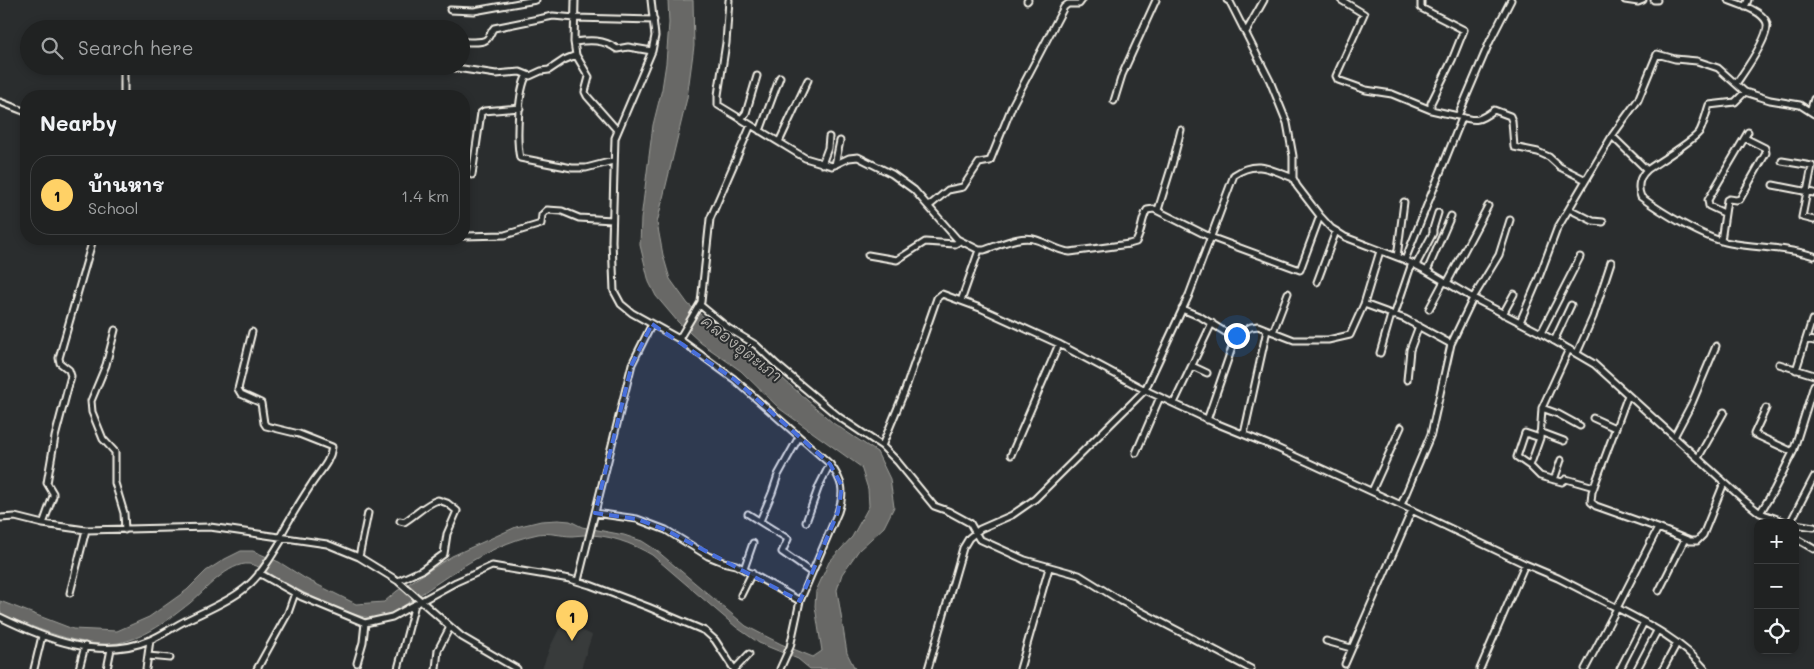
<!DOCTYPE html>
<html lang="en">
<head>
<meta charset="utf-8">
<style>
  :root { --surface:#202222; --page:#2d2f2f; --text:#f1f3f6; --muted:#a2a4a5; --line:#3d3f40; --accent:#ffd166 }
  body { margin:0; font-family:Mali,"Playpen Sans Thai",sans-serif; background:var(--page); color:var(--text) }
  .controls { position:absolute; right:15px; bottom:15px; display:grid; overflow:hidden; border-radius:10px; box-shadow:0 2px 8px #0003 }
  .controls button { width:45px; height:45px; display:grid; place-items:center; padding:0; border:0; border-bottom:1px solid var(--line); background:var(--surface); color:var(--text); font:25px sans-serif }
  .you { position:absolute; left:1236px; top:335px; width:18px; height:18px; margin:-12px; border:4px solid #fff; border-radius:50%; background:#1a73e8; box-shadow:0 0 0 8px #1a73e833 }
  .badge { display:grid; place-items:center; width:32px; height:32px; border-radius:50%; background:var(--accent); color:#111; font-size:16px; font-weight:700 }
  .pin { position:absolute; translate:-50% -41px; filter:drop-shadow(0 1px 2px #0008) }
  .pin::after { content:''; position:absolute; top:26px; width:18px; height:15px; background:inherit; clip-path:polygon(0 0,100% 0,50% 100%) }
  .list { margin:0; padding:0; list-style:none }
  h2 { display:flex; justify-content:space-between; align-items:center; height:65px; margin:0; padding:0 20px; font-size:21px }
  h2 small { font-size:16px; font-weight:400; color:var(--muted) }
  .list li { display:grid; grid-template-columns:32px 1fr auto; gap:15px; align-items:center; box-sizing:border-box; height:80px; margin:0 10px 10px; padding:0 10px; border:1px solid var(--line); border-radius:20px }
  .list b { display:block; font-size:19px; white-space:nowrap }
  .list p { margin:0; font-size:16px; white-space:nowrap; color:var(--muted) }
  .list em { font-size:16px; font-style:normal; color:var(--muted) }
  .icon { flex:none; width:28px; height:28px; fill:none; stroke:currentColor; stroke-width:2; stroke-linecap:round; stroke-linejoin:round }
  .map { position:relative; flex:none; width:1814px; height:669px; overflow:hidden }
  .search { position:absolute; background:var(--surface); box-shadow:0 2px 8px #0003; left:20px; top:20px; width:450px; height:55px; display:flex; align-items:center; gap:12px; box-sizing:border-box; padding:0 18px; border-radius:28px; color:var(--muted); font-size:19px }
  .panel { position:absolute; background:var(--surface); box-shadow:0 2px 8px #0003; left:20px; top:90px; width:450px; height:155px; border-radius:20px }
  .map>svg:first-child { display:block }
  .built { fill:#373a3a }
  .water { fill:#676866; stroke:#9f9f9a }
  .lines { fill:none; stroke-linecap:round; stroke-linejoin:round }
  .minor-casing { stroke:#f4f1e8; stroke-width:9 }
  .minor { stroke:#2a2d2e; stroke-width:5 }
  .marked { fill:#486fdb; fill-opacity:0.2; stroke:#486fdb; stroke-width:4; stroke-dasharray:10 6; stroke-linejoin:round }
  .labels { text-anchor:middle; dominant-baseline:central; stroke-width:4; stroke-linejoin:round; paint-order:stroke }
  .water-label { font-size:16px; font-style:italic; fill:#b5b3ae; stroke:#2a2d2e }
</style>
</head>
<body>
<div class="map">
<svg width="1814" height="669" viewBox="0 0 1814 669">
  <rect width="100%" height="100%" fill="#2a2d2e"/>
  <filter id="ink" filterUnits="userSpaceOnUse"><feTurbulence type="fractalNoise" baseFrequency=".02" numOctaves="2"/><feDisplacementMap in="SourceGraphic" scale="10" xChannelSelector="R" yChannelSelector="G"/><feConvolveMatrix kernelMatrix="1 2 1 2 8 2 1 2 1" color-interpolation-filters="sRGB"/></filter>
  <g filter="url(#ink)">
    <!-- built -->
    <path class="built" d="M566 623 592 635 581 669H542L550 647 559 629Z"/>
    <!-- water -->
    <path class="water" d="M668 0H693L694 46 687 98 657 223 663 255 670 279 688 304 717 328 756 355 833 423 877 452 890 479 894 507 884 527 859 550 842 574 837 590 847 653 855 669H810L798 659 759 643 736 627 652 555C632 543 607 534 584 535 580 535 576 536 572 536 561 536 549 532 538 534 481 546 437 586 389 615 384 616 379 619 374 618 349 618 299 590 276 578 268 573 259 565 249 564 229 562 204 591 190 603 166 622 138 644 106 644 71 644 32 626 0 614V601L73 629 117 631 149 617 187 590 206 571 225 559 241 551H253L279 562 306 579 356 604 384 602 397 591 452 556 516 527 541 521 558 520 570 521 582 527 624 535 642 541 656 550 746 626 781 644 813 657 822 651 815 606 816 591 829 562 852 537 869 506 868 489 861 467 780 409 741 371 701 343 678 322 656 296 649 282 640 245 641 219 653 125 662 89 666 63 669 23Z"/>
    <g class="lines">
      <!-- minor casing -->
      <g class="minor-casing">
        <path id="minor" d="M575 0 574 42 576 55 589 77 585 92 587 96 617 130
          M651 0 655 36 652 51 615 138 612 241 614 291 621 304 632 313 679 339 734 379 830 464C843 482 845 491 838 512L800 601 790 647 780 669
          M729 0 726 43 718 95V105L805 158 832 166 849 158 858 157 892 174 914 190 957 239 979 250H984C1000 245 1021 234 1037 240 1049 244 1058 251 1070 252L1129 244 1136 242C1142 232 1141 220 1147 210L1154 209 1210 237 1300 270 1320 216
          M1227 0 1230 2 1270 81 1287 123 1293 156V178
          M1341 0 1364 14 1336 76 1338 80 1366 90 1392 94 1431 110
          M1421 0V8L1464 30 1452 60 1431 103V110L1458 116
          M1511 0 1490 41 1458 116C1476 122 1479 121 1494 110L1510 116 1512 121 1514 147 1538 152 1549 157 1560 167 1586 180
          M1625 0 1638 2 1643 0
          M1654 0H1657
          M1728 0C1739 5 1759 9 1766 21 1773 33 1743 73 1736 84L1745 92 1770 100 1800 105 1814 114
          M1027 1 1028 0
          M1745 7 1748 0
          M450 10 474 11 536 0
          M1246 32 1264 0
          M461 42C468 41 482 44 487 39 491 35 490 32 494 28L553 16 575 18 654 20
          M574 42C590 40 603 39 617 49L628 47 652 51
          M443 66 496 74 520 72 530 76 541 71 549 70 564 60 576 55
          M527 75C518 90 516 140 520 158L572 168H586L613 161
          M124 96V73
          M1114 101 1122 75 1156 0
          M0 102 26 112
          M1810 111 1814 99
          M741 119 746 113 757 76
          M760 131 780 77
          M1612 136 1638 100 1657 54 1675 59 1697 61 1718 68 1736 84
          M779 142 808 80
          M1782 161 1812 166 1802 217 1814 220
          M822 164 828 148 829 137
          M835 165 840 141
          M1647 170C1639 177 1637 187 1641 197 1661 212 1705 239 1730 243 1758 248 1787 247 1814 256
          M472 175 481 113 484 111 520 108
          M1773 185 1814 193
          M929 206 948 190 963 187 979 163 990 161 1013 104 1064 7 1068 4H1079L1082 0
          M1569 209 1593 221 1603 222
          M1158 210 1172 165 1181 130
          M1724 213 1709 206 1708 200 1748 132
          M464 236 505 235 541 224 542 215 547 210 562 211 579 218 612 220
          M1721 241 1727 200 1729 199 1736 200 1740 199 1766 153 1765 148 1745 138
          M979 250 961 301 980 308 1059 344
          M868 255 897 260 925 242 955 244 960 241
          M1397 257 1404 202
          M1405 260 1462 118
          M1416 265 1433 233V229L1438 213
          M1427 271 1451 216
          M1317 282 1336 231
          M1447 283 1488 206
          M1364 304 1405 319 1451 344 1473 298 1499 255 1510 220
          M700 305 728 328 756 345 777 365 839 417 882 446 897 461 934 506 948 511 970 523 979 539 1025 560 1079 575 1121 601 1251 669
          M1182 309 1201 317 1225 332 1236 336 1251 327 1258 326 1294 340H1328L1350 335 1364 304 1380 251
          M1429 309 1444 281
          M1503 314 1514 294
          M1394 316 1412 263
          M1520 322 1538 280 1557 229 1612 136 1647 170C1657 163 1696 139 1700 131 1704 123 1706 114 1709 105L1735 102 1745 92
          M115 330 106 365 91 401 92 412 103 439 115 452V483L124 513 125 530
          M252 332 238 389 241 394 261 403 264 423 266 426 299 434 332 447C330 463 319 472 311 485 300 502 289 519 280 537
          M1273 332 1288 293
          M1541 333 1580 257
          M679 339 701 302 710 219 751 125
          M1806 339 1814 341
          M1554 341 1571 305
          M1569 349 1542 408 1540 438 1530 466 1540 476 1562 482 1566 479 1594 487
          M1380 353 1391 315
          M1577 353 1593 317 1611 262
          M1779 364 1814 375
          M1192 366 1207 373
          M1796 370 1812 320
          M1407 380 1410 350 1419 326
          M1628 395 1592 492 1591 502 1596 506 1658 528
          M1174 403 1212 323
          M1542 408 1558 414 1580 426
          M1766 408 1754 434 1793 452
          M1593 418 1615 428
          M1207 420 1236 336
          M1540 432 1564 441
          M1244 434 1267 330
          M1674 437 1692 403 1716 346
          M882 446 905 390 937 298 942 294 961 301
          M1136 453 1160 397
          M1011 455 1059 344 1145 390 1213 422 1277 448 1401 505 1525 564 1558 578 1617 608 1658 528 1690 541H1697L1703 535 1724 483
          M1698 458 1724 412
          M1530 466 1517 457 1525 433 1540 438
          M1554 480 1561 460
          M1372 491 1401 427
          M1401 505 1431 434 1451 344
          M595 513 637 519 666 530 708 556 723 562 736 565 800 601
          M1760 513 1774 490 1793 452 1814 385
          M748 514 788 539 782 552 812 573
          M0 518 15 517 43 524 86 530 210 527 327 544 359 557 398 581 462 637 517 669
          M760 521 772 493 778 475 799 437
          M806 522 819 486 830 464
          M1790 523 1814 477
          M43 524 53 496V493L47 483 55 437 71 376 69 370 60 363 59 358 93 239
          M1795 524 1814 527
          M1795 538 1814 549
          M359 557 368 513
          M744 569 753 543
          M259 573 302 597 365 623 392 617 456 582 492 566 570 579 590 585 648 607 705 631 715 640 734 669
          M398 581 422 570 444 554 447 534 457 511 447 503 438 500C425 504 416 515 404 522L400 521
          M578 581 632 364 652 324
          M1659 591 1685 539
          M70 593 86 530
          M741 595 752 573
          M0 617C45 639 100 661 150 640 163 635 174 626 187 620 205 611 228 602 244 589 261 576 272 555 283 538
          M1326 641 1351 648
          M148 656 170 658
          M357 663 363 642 365 623
          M1345 664 1412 510
          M34 669 42 636
          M79 669 85 646
          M107 669 111 649
          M146 669 150 640
          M257 669 288 613 295 593
          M398 669 415 604
          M436 669 438 650 450 627
          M735 669 749 654
          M928 669 963 548 969 538 980 529 1012 515 1035 499 1145 390 1189 295 1234 175C1256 160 1270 169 1293 178L1297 186 1320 216 1331 228 1345 237 1405 260 1427 271 1473 298 1541 333 1594 364 1745 501 1760 513 1789 523
          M1020 669 1049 568
          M1480 669 1525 564
          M1585 669 1617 608C1648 624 1682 641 1705 669
          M1620 669 1644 622
          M1637 669 1657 631
          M1663 669 1677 643"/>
      </g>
      <!-- minor -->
      <use href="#minor" class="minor"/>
    </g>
  </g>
  <!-- marked area -->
  <path class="marked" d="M652 324 734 379 830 464 842 486 838 512 800 601 666 530 637 519 595 513 632 364Z"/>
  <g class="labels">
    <!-- water labels -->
    <g class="water-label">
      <text transform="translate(742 348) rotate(38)">คลองอุ่ตะเภา</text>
    </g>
  </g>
</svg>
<div class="controls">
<button>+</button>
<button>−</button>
<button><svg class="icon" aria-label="locate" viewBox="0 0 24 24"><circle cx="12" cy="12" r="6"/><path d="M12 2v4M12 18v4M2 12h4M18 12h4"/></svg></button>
</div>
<div class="you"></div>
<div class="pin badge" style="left:572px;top:641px">1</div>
<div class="search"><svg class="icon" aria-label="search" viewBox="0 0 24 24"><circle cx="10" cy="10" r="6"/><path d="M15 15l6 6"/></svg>Search here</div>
<section class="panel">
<h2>Nearby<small></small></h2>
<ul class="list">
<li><span class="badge">1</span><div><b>บ้านหาร</b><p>School</p></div><em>1.4 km</em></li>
</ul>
</section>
</div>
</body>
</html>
